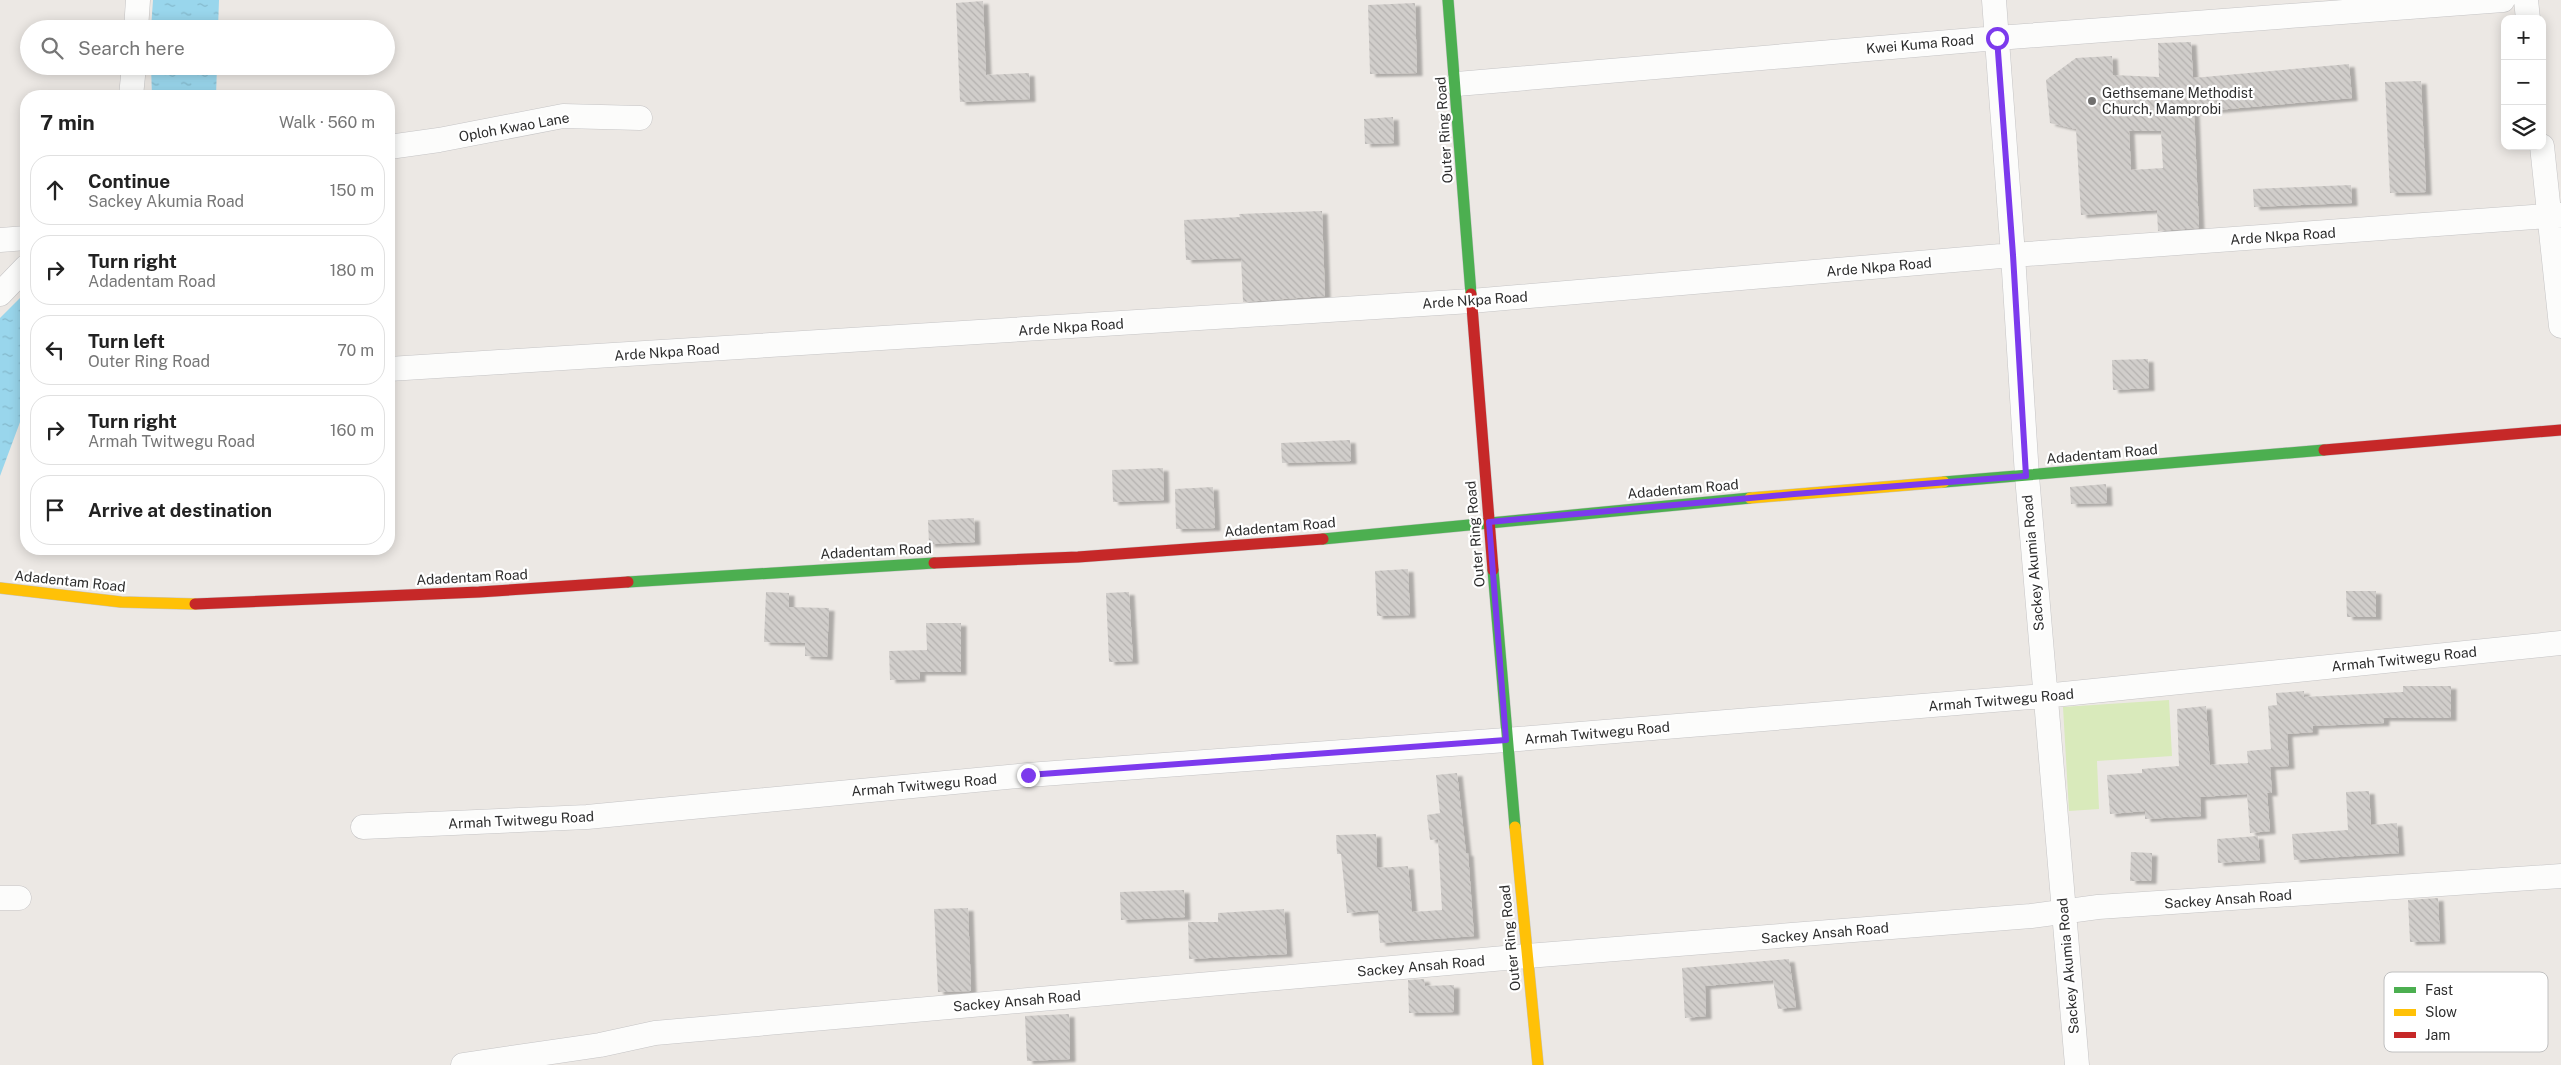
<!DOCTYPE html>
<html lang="en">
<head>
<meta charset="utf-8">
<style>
  :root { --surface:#fff; --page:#f2f2f2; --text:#222; --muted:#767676; --line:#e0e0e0 }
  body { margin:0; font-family:"Public Sans",sans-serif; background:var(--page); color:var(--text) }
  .controls { position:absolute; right:15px; top:15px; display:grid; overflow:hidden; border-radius:10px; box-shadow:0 2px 12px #0003 }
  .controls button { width:45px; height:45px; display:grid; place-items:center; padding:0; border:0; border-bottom:1px solid var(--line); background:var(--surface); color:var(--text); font:25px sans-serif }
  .stop { position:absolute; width:15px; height:15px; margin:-11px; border:4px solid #7c3aed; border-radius:50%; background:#fff }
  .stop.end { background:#7c3aed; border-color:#fff; box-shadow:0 1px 5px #0008 }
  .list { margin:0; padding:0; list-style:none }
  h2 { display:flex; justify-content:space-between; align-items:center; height:65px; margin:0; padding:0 20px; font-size:21px }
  h2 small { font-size:16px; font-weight:400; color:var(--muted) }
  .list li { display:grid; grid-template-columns:32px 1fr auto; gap:15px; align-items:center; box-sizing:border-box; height:70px; margin:0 10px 10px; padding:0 10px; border:1px solid var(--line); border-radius:20px }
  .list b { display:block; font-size:19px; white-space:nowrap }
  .list p { margin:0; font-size:16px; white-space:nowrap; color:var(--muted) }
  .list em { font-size:16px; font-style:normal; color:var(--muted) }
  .icon { flex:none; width:28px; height:28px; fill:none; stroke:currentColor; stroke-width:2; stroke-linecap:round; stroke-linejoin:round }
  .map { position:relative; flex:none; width:2561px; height:1065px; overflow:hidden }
  .search { position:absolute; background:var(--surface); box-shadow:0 2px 12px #0003; left:20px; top:20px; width:375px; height:55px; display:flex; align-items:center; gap:12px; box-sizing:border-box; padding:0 18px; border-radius:28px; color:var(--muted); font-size:19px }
  .panel { position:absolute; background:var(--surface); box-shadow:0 2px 12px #0003; left:20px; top:90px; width:375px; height:465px; border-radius:20px }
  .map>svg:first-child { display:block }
  .pitch { fill:#d9eabb }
  .water { fill:url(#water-ripples) }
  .building { fill:url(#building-back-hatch); fill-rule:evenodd; filter:url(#shadow) }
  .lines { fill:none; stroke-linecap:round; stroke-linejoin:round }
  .street-casing { stroke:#c5c4c5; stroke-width:25 }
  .fast-casing { stroke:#c5c4c5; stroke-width:12 }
  .slow-casing { stroke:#c5c4c5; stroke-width:12 }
  .jam-casing { stroke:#c5c4c5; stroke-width:12 }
  .street { stroke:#fcfcfb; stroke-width:24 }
  .fast { stroke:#4caf50; stroke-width:11 }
  .slow { stroke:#ffc107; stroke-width:11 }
  .jam { stroke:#c62828; stroke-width:11 }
  .route { stroke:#7c3aed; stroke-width:6 }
  .poi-dot { fill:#706f6e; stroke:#fff; stroke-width:2 }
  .labels { text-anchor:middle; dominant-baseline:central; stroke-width:4.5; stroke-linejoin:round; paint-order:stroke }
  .street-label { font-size:14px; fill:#2e2e2e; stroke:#fff }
  .poi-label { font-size:14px; fill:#2e2e2e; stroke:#fff; text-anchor:start }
  .key { fill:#fff; stroke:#c0c0c0; stroke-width:1 }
  .key-label { font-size:14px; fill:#2e2e2e }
</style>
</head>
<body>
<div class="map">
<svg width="2561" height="1065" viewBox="0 0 2561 1065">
  <defs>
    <pattern id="water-ripples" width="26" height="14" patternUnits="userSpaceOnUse" patternTransform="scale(1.25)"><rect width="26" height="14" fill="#99d6ec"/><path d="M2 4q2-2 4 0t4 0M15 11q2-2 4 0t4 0" fill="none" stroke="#84b8cb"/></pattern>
    <pattern id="building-back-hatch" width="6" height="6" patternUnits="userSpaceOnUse" patternTransform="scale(1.25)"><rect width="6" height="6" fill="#d1cecb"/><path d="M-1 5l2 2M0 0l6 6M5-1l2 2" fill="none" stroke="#b4b1af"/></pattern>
    <filter id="shadow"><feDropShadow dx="5.5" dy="3" stdDeviation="1" flood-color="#0004"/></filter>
  </defs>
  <rect width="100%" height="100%" fill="#ece8e4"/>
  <!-- pitch -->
  <path class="pitch" d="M2169 700 2172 756 2097 761 2099 809 2069 811 2063 707Z"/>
  <!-- water -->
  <path class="water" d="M153 0H219L218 29H151Z
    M151 66H217L216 96H152Z
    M26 292V406L0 476V318Z"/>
  <!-- building -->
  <path class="building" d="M983 1 986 75 1029 73 1030 99 960 102 956 3Z
    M1415 3 1417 73 1370 74 1368 5Z
    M2191 42 2193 78 2349 64 2352 98 2194 112 2199 228 2158 231 2157 210 2081 215 2076 129 2050 123 2046 80 2076 58 2112 56 2113 75 2159 77 2158 43ZM2129 131H2161L2163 168 2131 170Z
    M2421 81 2426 192 2390 193 2385 82Z
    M1393 117 1394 143 1365 144 1364 119Z
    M2351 185 2352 203 2254 207 2253 189Z
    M1322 211 1325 296 1243 302 1241 258 1186 260 1184 220 1240 217 1239 214Z
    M2148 359 2149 388 2113 390 2112 360Z
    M1350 440 1351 461 1282 463 1281 443Z
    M1163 468 1164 500 1113 502 1112 470Z
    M2106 484 2107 503 2071 504 2070 487Z
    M1213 487 1215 528 1176 529 1175 489Z
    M974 518 975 542 929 544 928 520Z
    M1408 569 1410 615 1377 616 1375 571Z
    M2346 591H2376V617H2347Z
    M766 592 789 593V607L829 608 827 657 805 656V643L764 642Z
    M1129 592 1133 661 1109 662 1106 593Z
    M926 623H961V672H920V679L890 680 889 651 927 650Z
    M2403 686H2451V718H2384V723L2313 726V732L2287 734 2289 766 2270 767 2272 793H2267L2270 831 2250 833 2247 794 2200 797 2201 816 2145 819V811L2110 814 2107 775 2142 773V769L2179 766 2177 709 2206 706 2210 765 2248 763 2247 751 2271 749 2268 706 2277 705 2276 693 2304 691V697L2403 692Z
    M1457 773 1466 853H1468L1474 936 1380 943 1378 910 1347 913 1341 854H1337L1336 835 1376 834 1377 868 1408 866 1412 912 1442 910 1438 839 1430 840 1427 815 1440 813 1436 775Z
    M2369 791 2371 825 2397 823 2399 853 2294 860 2292 834 2348 830 2346 792Z
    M2258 836 2260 860 2218 863 2217 839Z
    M2131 852 2152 853 2151 881H2130Z
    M1184 890 1185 917 1121 920 1120 892Z
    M2438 898 2440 941 2410 942 2408 900Z
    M968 908 971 991 938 992 934 909Z
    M1284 909 1287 954 1189 959 1188 922H1218V913Z
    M1789 959 1796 1007 1778 1009 1773 980 1705 986 1706 1016 1685 1018 1682 968Z
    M1424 979 1425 986 1454 985V1012L1409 1013 1408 980Z
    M1069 1014 1070 1059 1027 1061 1025 1016Z"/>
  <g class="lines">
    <!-- street casing -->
    <g class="street-casing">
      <path id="street" d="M1994 0 2013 255 2027 476 2077 1065
        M2526 0 2528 19
        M136 29 138 0
        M1457 84 1997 38 2503 0
        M131 96 134 66
        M2542 146 2561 326
        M389 147 439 140 563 116 640 118
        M0 240 26 238
        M0 294 26 267
        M389 369 1471 301 2013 255 2561 215
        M363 827 587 817 1028 775 1506 740 2044 696 2561 643
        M0 898H19
        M463 1065 600 1045 655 1033 1527 956 2031 916 2098 907 2561 876"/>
    </g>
    <!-- fast casing -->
    <g class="fast-casing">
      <path id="fast" d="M1448 0 1471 294
        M1944 482 2324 450
        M1323 539 1750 498
        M1493 570 1515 827
        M628 582 934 563"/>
    </g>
    <!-- slow casing -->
    <g class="slow-casing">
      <path id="slow" d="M1750 498 1944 482
        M0 588 121 602 195 604
        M1515 827 1538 1065"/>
    </g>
    <!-- jam casing -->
    <g class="jam-casing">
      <path id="jam" d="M1471 294 1493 570
        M2324 450 2561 430
        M934 563 1078 557 1323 539
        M195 604 479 592 628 582"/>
    </g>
    <!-- street -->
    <use href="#street" class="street"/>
    <!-- fast -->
    <use href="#fast" class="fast"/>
    <!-- slow -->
    <use href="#slow" class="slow"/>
    <!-- jam -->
    <use href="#jam" class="jam"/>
  </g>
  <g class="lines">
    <!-- route -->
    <path class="route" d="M1028 775 1506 740 1489 522 1794 494 2026 476 2013 255 1997 38"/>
  </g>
  <!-- markers -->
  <circle class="poi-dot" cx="2092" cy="101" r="5"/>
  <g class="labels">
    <!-- street labels -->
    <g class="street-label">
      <text transform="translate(1920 44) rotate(-5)">Kwei Kuma Road</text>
      <text transform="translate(514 127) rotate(-10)">Oploh Kwao Lane</text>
      <text transform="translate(1444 130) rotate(-94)">Outer Ring Road</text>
      <text transform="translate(2283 236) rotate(-4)">Arde Nkpa Road</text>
      <text transform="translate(1879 267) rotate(-5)">Arde Nkpa Road</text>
      <text transform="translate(1475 300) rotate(-4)">Arde Nkpa Road</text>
      <text transform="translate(1071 327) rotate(-4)">Arde Nkpa Road</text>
      <text transform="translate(667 352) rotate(-4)">Arde Nkpa Road</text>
      <text transform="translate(2102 454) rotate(-5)">Adadentam Road</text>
      <text transform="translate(1683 489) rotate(-5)">Adadentam Road</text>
      <text transform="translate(1280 527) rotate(-5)">Adadentam Road</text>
      <text transform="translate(1475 534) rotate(-95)">Outer Ring Road</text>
      <text transform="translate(876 551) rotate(-3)">Adadentam Road</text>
      <text transform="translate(2033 563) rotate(-95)">Sackey Akumia Road</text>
      <text transform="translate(472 577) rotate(-3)">Adadentam Road</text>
      <text transform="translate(70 581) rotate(6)">Adadentam Road</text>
      <text transform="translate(2404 659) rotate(-6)">Armah Twitwegu Road</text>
      <text transform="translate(2001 700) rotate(-5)">Armah Twitwegu Road</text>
      <text transform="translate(1597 733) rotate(-5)">Armah Twitwegu Road</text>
      <text transform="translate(924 785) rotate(-5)">Armah Twitwegu Road</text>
      <text transform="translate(521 820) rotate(-3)">Armah Twitwegu Road</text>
      <text transform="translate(2228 899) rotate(-4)">Sackey Ansah Road</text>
      <text transform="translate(1825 933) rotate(-5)">Sackey Ansah Road</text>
      <text transform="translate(1510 938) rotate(-96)">Outer Ring Road</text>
      <text transform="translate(1421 966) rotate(-5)">Sackey Ansah Road</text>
      <text transform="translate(2068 966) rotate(-95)">Sackey Akumia Road</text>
      <text transform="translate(1017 1001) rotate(-5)">Sackey Ansah Road</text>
    </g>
    <!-- poi labels -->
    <g class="poi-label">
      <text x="2102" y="93">Gethsemane Methodist<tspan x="2102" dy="16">Church, Mamprobi</tspan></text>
    </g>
  </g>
  <!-- legend -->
  <rect x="2384" y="972" width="164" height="80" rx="8" class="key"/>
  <rect x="2394" y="987" width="22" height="6" fill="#4caf50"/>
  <rect x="2394" y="1009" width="22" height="7" fill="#ffc107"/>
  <rect x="2394" y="1032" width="22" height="6" fill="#c62828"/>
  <g class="key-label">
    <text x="2425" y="995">Fast</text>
    <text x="2425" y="1017">Slow</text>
    <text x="2425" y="1040">Jam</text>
  </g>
</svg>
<div class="controls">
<button>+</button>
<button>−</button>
<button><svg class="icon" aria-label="layers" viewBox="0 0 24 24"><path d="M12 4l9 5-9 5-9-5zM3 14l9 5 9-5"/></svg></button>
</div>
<div class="stop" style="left:1997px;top:38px"></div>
<div class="stop end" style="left:1028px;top:775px"></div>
<div class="search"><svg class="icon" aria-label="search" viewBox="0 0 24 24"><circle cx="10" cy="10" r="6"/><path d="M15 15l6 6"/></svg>Search here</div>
<section class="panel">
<h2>7 min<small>Walk · 560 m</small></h2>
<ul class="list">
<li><svg class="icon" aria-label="ahead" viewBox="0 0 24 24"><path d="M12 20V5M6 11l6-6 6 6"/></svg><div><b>Continue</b><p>Sackey Akumia Road</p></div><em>150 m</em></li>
<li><svg class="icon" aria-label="right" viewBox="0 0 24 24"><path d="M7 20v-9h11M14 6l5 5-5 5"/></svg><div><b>Turn right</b><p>Adadentam Road</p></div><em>180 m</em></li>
<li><svg class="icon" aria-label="left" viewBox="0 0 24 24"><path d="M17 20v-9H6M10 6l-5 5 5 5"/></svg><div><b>Turn left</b><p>Outer Ring Road</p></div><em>70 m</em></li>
<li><svg class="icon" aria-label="right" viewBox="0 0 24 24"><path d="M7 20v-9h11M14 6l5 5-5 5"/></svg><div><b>Turn right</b><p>Armah Twitwegu Road</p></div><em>160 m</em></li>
<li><svg class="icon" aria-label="arrive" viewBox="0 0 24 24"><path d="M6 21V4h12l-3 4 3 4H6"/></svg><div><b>Arrive at destination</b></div></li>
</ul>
</section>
</div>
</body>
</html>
